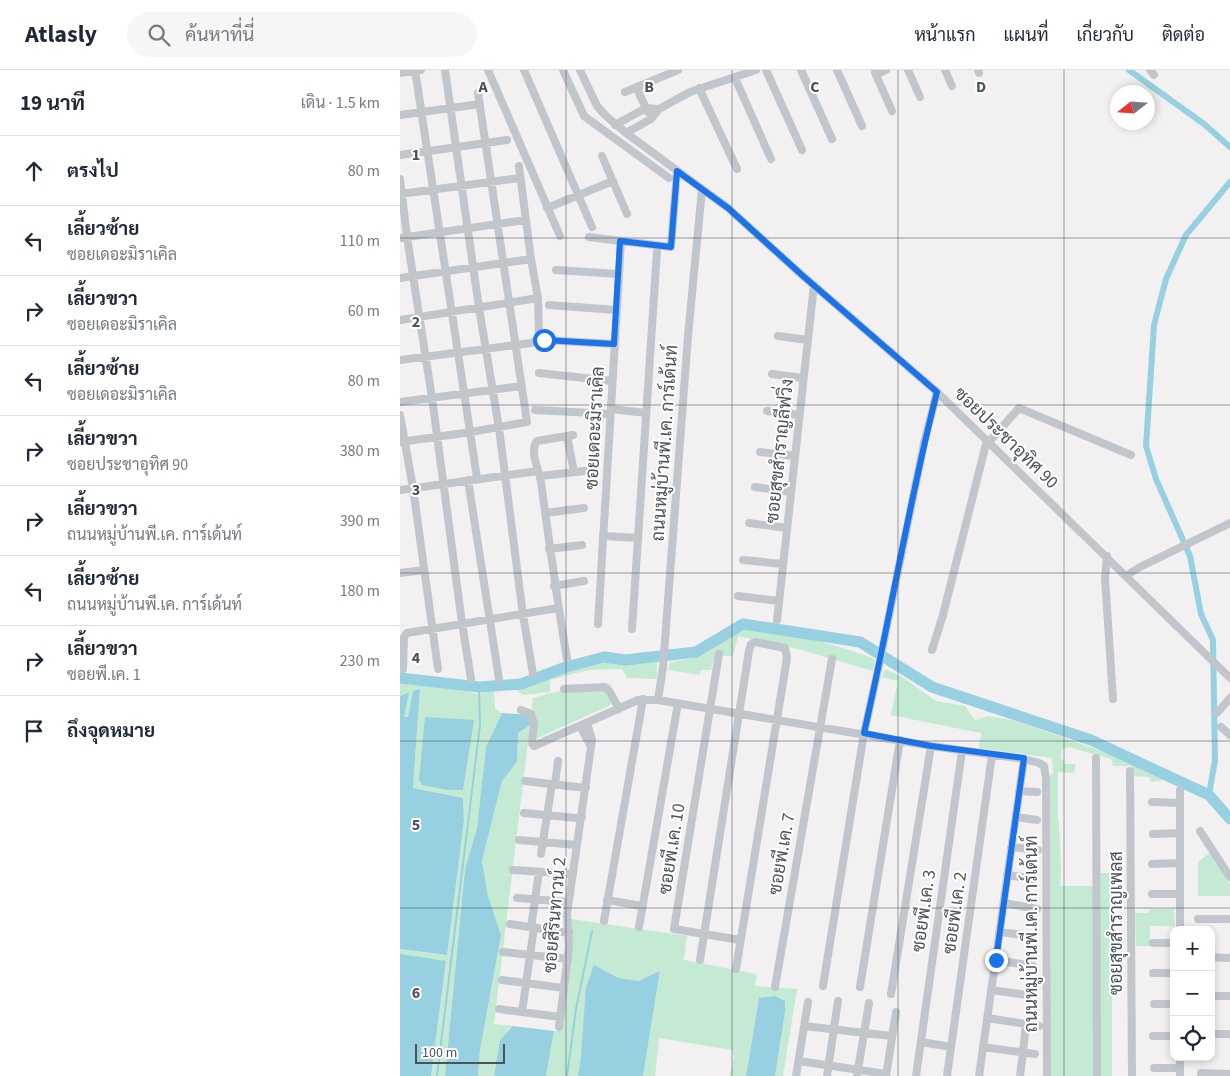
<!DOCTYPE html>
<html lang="th">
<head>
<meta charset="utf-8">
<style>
  :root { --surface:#fff; --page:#f6f6f7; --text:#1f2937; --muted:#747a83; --line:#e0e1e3 }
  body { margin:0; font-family:"Source Sans 3",Sarabun,sans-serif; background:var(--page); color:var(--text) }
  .controls { position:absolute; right:15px; bottom:15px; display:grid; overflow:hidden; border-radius:10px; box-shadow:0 2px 8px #0003 }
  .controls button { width:45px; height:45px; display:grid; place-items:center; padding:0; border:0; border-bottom:1px solid var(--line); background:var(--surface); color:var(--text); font:25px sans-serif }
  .compass { position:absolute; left:710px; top:15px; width:45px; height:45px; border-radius:50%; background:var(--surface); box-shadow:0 2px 8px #0003; rotate:253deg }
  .scale { position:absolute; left:15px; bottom:12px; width:90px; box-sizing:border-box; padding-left:5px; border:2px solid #4a525b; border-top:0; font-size:14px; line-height:18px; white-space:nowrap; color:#4a525b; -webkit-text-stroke:4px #fff; paint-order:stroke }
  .stop { position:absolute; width:15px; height:15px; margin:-11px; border:4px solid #1a73e8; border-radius:50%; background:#fff }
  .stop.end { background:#1a73e8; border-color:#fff; box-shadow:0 1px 5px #0008 }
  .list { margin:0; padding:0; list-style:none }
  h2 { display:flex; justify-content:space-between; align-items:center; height:65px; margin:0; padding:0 20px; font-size:21px }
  h2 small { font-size:16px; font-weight:400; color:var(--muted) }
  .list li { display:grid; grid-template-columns:32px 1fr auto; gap:15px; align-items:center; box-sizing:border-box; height:70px; padding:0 20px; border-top:1px solid var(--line) }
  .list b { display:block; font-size:19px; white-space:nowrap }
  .list p { margin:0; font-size:16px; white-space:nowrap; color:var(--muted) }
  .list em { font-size:16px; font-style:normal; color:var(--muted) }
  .icon { flex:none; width:28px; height:28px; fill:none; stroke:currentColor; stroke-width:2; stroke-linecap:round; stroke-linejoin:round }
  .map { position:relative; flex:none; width:830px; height:1006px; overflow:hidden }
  header { display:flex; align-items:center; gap:30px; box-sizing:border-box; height:70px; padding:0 25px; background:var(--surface); border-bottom:1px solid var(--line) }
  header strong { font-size:24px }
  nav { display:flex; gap:28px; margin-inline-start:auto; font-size:18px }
  .search { width:350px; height:45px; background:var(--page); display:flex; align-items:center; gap:12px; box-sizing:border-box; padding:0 18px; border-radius:28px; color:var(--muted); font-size:19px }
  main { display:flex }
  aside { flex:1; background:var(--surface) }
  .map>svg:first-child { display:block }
  .green { fill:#c4ead3 }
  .water { fill:#96d0e1 }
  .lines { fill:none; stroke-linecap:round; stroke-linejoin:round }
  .stream { stroke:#96d0e1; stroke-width:2 }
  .canal { stroke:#96d0e1; stroke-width:6 }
  .river { stroke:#96d0e1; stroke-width:11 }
  .minor { stroke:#c0c6cc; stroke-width:8 }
  .route { stroke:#1a73e8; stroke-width:6 }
  .grid { fill:none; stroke:#4a525b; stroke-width:1; stroke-opacity:0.55 }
  .labels { text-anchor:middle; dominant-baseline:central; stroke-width:4; stroke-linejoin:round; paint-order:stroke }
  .street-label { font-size:18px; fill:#4a525b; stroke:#fff }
  .grid-label { font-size:16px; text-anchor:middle; font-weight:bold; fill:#4a525b; stroke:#fff; stroke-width:4; stroke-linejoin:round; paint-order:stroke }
</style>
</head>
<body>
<header>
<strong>Atlasly</strong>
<div class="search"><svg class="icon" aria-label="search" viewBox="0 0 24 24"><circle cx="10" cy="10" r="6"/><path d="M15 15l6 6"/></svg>ค้นหาที่นี่</div>
<nav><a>หน้าแรก</a><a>แผนที่</a><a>เกี่ยวกับ</a><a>ติดต่อ</a></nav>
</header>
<main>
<aside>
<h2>19 นาที<small>เดิน · 1.5 km</small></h2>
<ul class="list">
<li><svg class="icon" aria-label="ahead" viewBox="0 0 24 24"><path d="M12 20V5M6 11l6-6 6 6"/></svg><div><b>ตรงไป</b></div><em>80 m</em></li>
<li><svg class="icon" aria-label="left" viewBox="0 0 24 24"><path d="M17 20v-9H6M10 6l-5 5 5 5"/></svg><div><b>เลี้ยวซ้าย</b><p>ซอยเดอะมิราเคิล</p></div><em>110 m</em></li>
<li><svg class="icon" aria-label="right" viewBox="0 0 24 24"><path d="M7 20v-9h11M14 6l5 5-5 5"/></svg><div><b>เลี้ยวขวา</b><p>ซอยเดอะมิราเคิล</p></div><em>60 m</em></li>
<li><svg class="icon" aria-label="left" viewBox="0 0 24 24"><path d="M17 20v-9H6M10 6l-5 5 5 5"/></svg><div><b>เลี้ยวซ้าย</b><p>ซอยเดอะมิราเคิล</p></div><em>80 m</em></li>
<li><svg class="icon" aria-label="right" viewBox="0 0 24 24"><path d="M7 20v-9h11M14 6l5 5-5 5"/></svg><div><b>เลี้ยวขวา</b><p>ซอยประชาอุทิศ 90</p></div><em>380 m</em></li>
<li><svg class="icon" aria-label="right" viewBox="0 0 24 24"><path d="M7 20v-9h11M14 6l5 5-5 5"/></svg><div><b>เลี้ยวขวา</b><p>ถนนหมู่บ้านพี.เค. การ์เด้นท์</p></div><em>390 m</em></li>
<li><svg class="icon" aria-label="left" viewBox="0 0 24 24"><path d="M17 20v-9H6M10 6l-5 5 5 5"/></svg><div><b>เลี้ยวซ้าย</b><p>ถนนหมู่บ้านพี.เค. การ์เด้นท์</p></div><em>180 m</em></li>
<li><svg class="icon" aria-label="right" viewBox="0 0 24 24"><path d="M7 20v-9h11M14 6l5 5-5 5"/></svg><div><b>เลี้ยวขวา</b><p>ซอยพี.เค. 1</p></div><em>230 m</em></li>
<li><svg class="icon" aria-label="arrive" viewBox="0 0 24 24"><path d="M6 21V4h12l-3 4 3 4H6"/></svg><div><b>ถึงจุดหมาย</b></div></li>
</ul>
</aside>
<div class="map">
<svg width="830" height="1006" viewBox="0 0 830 1006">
  <rect width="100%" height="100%" fill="#f2f0f0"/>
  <!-- green -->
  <path class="green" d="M344 559C387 561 435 574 475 589L473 601 398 579 338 566 333 586H315L311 600H301L300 605 268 600 270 592C282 590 295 589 305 583 319 575 329 565 344 559Z
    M209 591 227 594 257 592V609L227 608 222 599 188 600 150 610V622L123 625 115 619 144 609 179 594Z
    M485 599 501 606 536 631 565 636 575 650 588 646 616 651 727 690 798 725 763 710 751 712 749 707 734 706 732 696H713L711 689 669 677 662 679 661 687 665 694H676L674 703 658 702V747L659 754 661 801 660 816H694L695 1006H651L650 706 653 702 652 688 579 678 581 663 491 645 498 611 482 607Z
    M0 612H23L79 624 94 620 95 639 102 643 86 677 77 758 65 799 45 1006H31L46 892 0 884V879L47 885 64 750 63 728 13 718 20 619 13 621 8 647 4 648 8 622 0 626Z
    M211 614V635L128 672 94 954 113 956 100 970 94 1006H78L80 980 101 865 88 826 82 791 102 711 117 692 118 663 130 654 133 628 151 623Z
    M810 782 830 815V826H798V792Z
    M698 803H712V1006H700Z
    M749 839H774L775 856H750V876H736L735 843H749Z
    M171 849 287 866 284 890 357 904 355 916 397 919 383 1006H375L385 942V931L359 928 346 1006H330L334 987 332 980 259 968 255 1006H243L260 902 240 911 218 908 194 896 178 1006H146L154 961H159L165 939Z"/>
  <!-- water -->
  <path class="water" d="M20 619 13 718 63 728 64 750 47 885 0 879V626L9 622 4 647H8L13 621Z
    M102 643 131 645 130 655 118 663 117 692 102 711 82 791 88 826 101 865 80 980 78 1006H45L65 799 77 758 86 677Z
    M25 647 74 650 63 720H48L22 715 19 709Z
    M0 884 46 891 31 1006H0Z
    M194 895 218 908 239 911 260 901 243 1006H178L181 986 186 917Z
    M375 926 385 931V942L375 1006H346L359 928Z
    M113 956 154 961 146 1006H94L100 970Z"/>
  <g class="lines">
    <!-- stream -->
    <path class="stream" d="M37 1006 80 655 79 617
      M167 1006 176 939 192 861"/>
    <!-- canal -->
    <path class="canal" d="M729 0 804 54 830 77
      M809 725 815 690 813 570 801 544 790 486 756 409 746 376 754 255 766 209 786 165 830 112"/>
    <!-- river -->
    <path class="river" d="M0 608 79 617 121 614 166 597 204 587 225 590 296 582 343 554 460 572 532 617 691 670 809 725 830 749"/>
    <!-- minor -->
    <path class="minor" d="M15 0 77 408
      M45 0 79 238 99 358 123 545 133 604
      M88 0 160 166
      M124 0 192 157
      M163 0 184 46 269 108
      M180 0 197 36 205 45 226 63 328 138 403 206 537 322 830 608
      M366 0 402 80
      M401 0 432 69
      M437 0 462 56
      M508 0 520 27
      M545 0 552 16
      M578 0 579 3
      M750 0 754 5
      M475 2 476 5 486 0
      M0 3 21 0
      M476 5 492 41
      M335 8 371 89
      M236 17 248 42
      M299 18 337 99
      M225 22 278 0
      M0 45 80 34
      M215 55 246 38 259 39
      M226 63 251 49 259 39 290 22 356 0
      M0 85 107 70
      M202 86 227 144
      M0 109 7 167 32 328 62 553 71 609
      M0 124 120 108
      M147 138 213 111
      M189 167 221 171
      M0 168 126 150
      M156 200 219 204
      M0 208 131 189
      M149 235 216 240
      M0 250 138 228
      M378 266 408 270
      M144 270 214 274
      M0 290 131 273 137 270 139 266 138 228 131 189 119 96
      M139 303 212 311
      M372 304 403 308
      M0 332 122 316
      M211 339 246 343
      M135 340 210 344
      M367 341 399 345
      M0 345 13 418 38 599
      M167 366 174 402
      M0 372 71 362 127 352 78 23
      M589 372 619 338 731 385
      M360 382 395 386
      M140 406 193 400
      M68 410 99 609
      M355 417 391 422
      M0 420 138 401
      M145 443 184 438
      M349 453 387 458
      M203 466 238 468
      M149 479 182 475
      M707 486 705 508 713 629
      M343 490 383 494
      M0 503 24 500
      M726 506 740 497 830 453
      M154 516 184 511
      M338 526 379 531
      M377 550 414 215
      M198 554 221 171 271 177 277 101
      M232 559 257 181
      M532 580 543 545 587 370
      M319 584 274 859 340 870
      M167 589C157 530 149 471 141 412 139 399 129 382 137 371L173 365
      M3 599 4 567 7 563 158 538
      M164 619 205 617 210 622 219 639
      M258 630 263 597 288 266 302 119
      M121 640 131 644 134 654 132 673 134 676 238 630H258L531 676 624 689 639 693 644 696 646 708 647 1006
      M817 643 830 628
      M180 656 191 677
      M821 657 830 665
      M696 688 697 1006
      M730 701 732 1006
      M125 711 186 718
      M155 714 158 691
      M619 721 637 722
      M752 732 780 733
      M124 743 177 748 182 747
      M616 747 637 750
      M800 761 830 807
      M753 764 780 763
      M119 770 177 775
      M611 777 638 780
      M141 784 152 714
      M752 794 780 793
      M113 800 173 804
      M607 805 634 809
      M752 824H780
      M117 828 169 832
      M207 830 242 836
      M604 833 637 839
      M798 849H830
      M204 851 243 629
      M110 854 169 863
      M131 857 139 802
      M239 857 278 633
      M780 860V720
      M599 862 632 866
      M753 873H774
      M103 882 168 889
      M811 887 830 888
      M300 890 349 581 351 574 355 572 385 578 387 588 336 899
      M595 890 633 896
      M753 903H774
      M102 910 164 918
      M423 916 464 663 478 600 524 373 537 322
      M375 917 432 589
      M460 917 500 670
      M591 920 627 925
      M491 924 531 676
      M811 926H830
      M754 934H774
      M99 939 160 947
      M122 942 134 857
      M587 948 639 956
      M404 956 492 966
      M159 957 169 877 167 844 192 670 187 653
      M811 964H830
      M753 966H774
      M521 972 551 977
      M583 977 635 984
      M623 982 626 954
      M780 987V1006
      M399 991 486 1004
      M754 998H780
      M801 1003 830 1004
      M396 1006 408 932
      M427 1006 438 931
      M457 1006 469 933
      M486 1006 496 942
      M516 1006 562 681
      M547 1006 592 685
      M579 1006 624 689
      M620 1006 623 982"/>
  </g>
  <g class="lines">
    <!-- route -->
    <path class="route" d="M144 270 214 274 220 171 271 177 277 101 328 138 403 206 537 322C508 435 490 550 464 663L531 676 624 688 596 890"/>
  </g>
  <!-- grid -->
  <path class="grid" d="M166 0V1006M332 0V1006M498 0V1006M664 0V1006M0 168H830M0 335H830M0 503H830M0 671H830M0 838H830"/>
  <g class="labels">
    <!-- street labels -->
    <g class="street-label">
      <text transform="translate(195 358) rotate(-87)">ซอยเดอะมิราเคิล</text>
      <text transform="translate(606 368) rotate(44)">ซอยประชาอุทิศ 90</text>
      <text transform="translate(265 373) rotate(-86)">ถนนหมู่บ้านพี.เค. การ์เด้นท์</text>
      <text transform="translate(380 381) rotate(-84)">ซอยสุขสำราญลีฟวิ่ง</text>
      <text transform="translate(272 779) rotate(-81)">ซอยพี.เค. 10</text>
      <text transform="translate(382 784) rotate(-80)">ซอยพี.เค. 7</text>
      <text transform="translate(524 841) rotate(-82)">ซอยพี.เค. 3</text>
      <text transform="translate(555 843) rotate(-82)">ซอยพี.เค. 2</text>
      <text transform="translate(155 845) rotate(-85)">ซอยสิรินทาวน์ 2</text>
      <text transform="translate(716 853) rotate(-90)">ซอยสุขสำราญเพลส</text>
      <text transform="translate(631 864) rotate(-90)">ถนนหมู่บ้านพี.เค. การ์เด้นท์</text>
    </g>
  </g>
  <g class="grid-label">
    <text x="83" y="22">A</text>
    <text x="249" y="22">B</text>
    <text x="415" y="22">C</text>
    <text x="581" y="22">D</text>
    <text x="16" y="90">1</text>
    <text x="16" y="257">2</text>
    <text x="16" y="425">3</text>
    <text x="16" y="593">4</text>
    <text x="16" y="760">5</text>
    <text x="16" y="928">6</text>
  </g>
</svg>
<div class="controls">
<button>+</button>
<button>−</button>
<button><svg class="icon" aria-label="locate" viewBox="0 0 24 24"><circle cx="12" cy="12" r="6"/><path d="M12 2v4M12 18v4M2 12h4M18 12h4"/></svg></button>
</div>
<svg class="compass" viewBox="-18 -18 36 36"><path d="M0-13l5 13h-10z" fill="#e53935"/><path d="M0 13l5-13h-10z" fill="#747a83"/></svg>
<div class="scale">100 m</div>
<div class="stop" style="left:144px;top:270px"></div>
<div class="stop end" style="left:596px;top:890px"></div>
</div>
</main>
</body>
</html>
